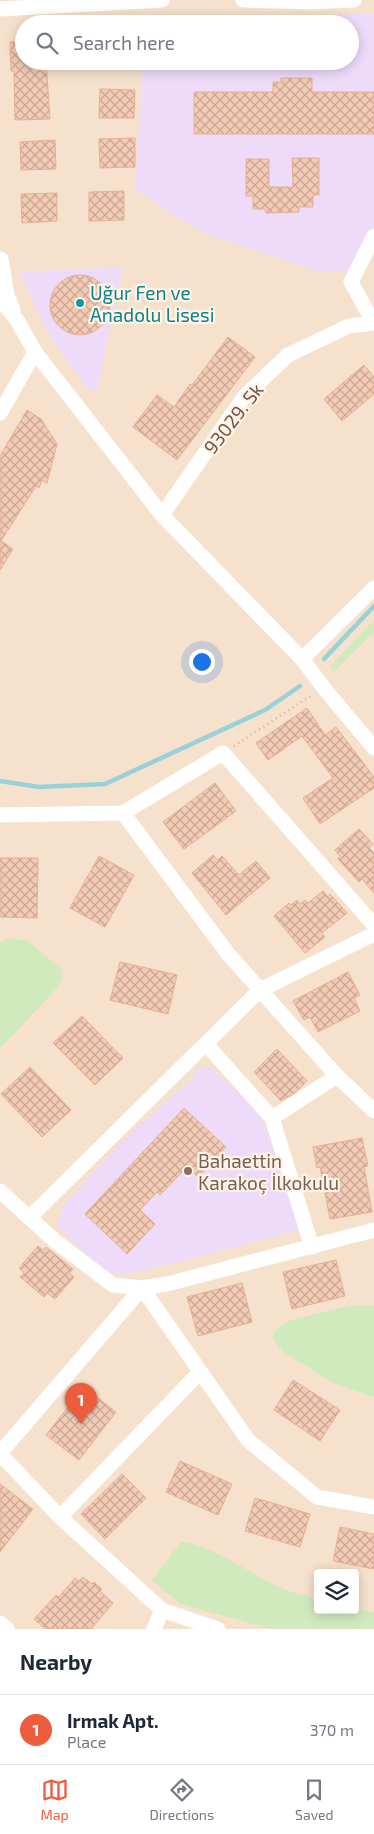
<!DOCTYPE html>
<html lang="en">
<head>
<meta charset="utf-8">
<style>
  :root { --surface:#fff; --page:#f2f2f3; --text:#1f2937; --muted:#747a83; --line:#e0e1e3; --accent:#ed5d3d }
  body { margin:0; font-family:"Exo 2",sans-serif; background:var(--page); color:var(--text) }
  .controls { position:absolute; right:15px; bottom:15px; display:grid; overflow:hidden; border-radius:5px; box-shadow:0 2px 12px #0003 }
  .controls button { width:45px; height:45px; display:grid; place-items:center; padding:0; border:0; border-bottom:1px solid var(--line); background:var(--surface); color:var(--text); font:25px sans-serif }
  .you { position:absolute; left:201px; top:661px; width:18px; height:18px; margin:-12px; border:4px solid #fff; border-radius:50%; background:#1a73e8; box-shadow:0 0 0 8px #1a73e833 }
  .badge { display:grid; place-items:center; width:32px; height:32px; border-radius:50%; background:var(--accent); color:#fff; font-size:16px; font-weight:700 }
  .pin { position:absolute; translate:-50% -41px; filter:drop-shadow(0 1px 2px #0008) }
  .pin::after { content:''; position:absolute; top:26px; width:18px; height:15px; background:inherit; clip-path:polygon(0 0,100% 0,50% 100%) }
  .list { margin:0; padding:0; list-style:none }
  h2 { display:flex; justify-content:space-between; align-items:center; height:65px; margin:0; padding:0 20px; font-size:21px }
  h2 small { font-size:16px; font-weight:400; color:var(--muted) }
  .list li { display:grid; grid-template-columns:32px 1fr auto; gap:15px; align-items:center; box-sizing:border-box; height:70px; padding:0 20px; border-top:1px solid var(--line) }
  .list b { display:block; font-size:19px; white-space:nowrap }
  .list p { margin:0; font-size:16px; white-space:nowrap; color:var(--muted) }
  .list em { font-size:16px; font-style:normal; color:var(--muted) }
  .icon { flex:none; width:28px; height:28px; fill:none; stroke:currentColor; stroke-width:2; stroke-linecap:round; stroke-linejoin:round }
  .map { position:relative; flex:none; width:374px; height:1629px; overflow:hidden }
  .search { position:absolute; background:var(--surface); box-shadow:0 2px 12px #0003; left:15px; right:15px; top:15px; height:55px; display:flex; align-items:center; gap:12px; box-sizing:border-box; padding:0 18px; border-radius:28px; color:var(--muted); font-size:19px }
  .sheet { height:135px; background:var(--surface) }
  nav { display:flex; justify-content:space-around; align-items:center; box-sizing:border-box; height:70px; border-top:1px solid var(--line); background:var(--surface); font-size:14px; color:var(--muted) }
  nav a { display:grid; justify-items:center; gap:2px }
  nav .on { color:var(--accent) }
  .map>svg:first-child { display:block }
  .residential { fill:#f5e1cc; fill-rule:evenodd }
  .education { fill:#eddbf9 }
  .grass { fill:#d1eabd }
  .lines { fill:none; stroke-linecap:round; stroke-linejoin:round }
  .stream { stroke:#98d1d9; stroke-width:4.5 }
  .building { fill:url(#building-cross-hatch); stroke:#e7b094 }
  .path { stroke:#d8ae98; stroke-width:2.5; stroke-dasharray:1 4; stroke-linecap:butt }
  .minor { stroke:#fff; stroke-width:15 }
  .culture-dot { fill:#0f9aa8; stroke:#fff4e5; stroke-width:2 }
  .education-dot { fill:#8d6e63; stroke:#fff4e5; stroke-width:2 }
  .labels { text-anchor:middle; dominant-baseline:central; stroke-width:4.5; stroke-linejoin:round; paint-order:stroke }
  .culture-label { font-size:19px; fill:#0d838f; stroke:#fff4e5; text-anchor:start }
  .street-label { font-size:19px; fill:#735446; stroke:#fff4e5 }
  .education-label { font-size:19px; fill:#785e54; stroke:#fff4e5; text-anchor:start }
</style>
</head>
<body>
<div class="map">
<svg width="374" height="1629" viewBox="0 0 374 1629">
  <defs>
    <pattern id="building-cross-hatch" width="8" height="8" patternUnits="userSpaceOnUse" patternTransform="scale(1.25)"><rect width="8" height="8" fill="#f3cbb5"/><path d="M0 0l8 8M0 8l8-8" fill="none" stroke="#c9a795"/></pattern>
  </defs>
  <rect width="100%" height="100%" fill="#fdf0de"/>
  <!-- residential -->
  <path class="residential" d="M0 0H374V1629H0ZM24 24H350V61H24ZM318 1573H355V1610H318Z"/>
  <!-- education -->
  <path class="education" d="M374 13V242L355 272H320L209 235 178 218 135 189 143 61H350V24H266L267 18Z
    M123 267 97 390 89 391 47 332 20 272Z
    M209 1067 260 1112 298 1217 296 1231 147 1270 129 1273H113L105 1271 57 1227 62 1207 128 1135 192 1079 197 1069Z"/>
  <!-- grass -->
  <path class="grass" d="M374 620V632L334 672 330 666Z
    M9 939 27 940 61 969 62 980 52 994 0 1048V942Z
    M347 1306H374V1397L333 1383 282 1351 273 1339 275 1330 291 1320Z
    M181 1542C206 1542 252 1574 277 1586 290 1592 304 1595 318 1599V1610H355V1609L374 1612V1629H272L180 1604 152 1580Z"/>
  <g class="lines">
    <!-- stream -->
    <path class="stream" d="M324 659 374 606
      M0 781 39 787 105 784 265 710 300 686"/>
  </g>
  <!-- building -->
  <path class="building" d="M10 42H24V61H46L50 119 15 120 14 71H11Z
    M281 78H312V92H374V134H194V92H273V82H281Z
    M100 89 135 90 134 118H99Z
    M135 138V167L100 168 99 139Z
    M55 140 56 169 21 170 20 142Z
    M292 158H319V195H313V207H299V212L266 213 265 209H253V196H246V159H269V187H293Z
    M124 191V220L89 221V192Z
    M57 193V221L22 223 21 194Z
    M50 305a30 30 0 1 1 60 0a30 30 0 1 1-60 0Z
    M228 337 255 357 177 460 133 427 157 395 174 407 190 384 192 385Z
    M364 365 374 377V394L342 421 324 399Z
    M27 410 41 419 57 444 47 483 42 480 39 488 36 486 1 541 13 549 0 570V456Z
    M307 708 325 735 336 727 374 777V788L320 824 303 798 333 778 302 736 268 760 256 743Z
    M215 783 236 811 184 849 163 822Z
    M359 829 373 844 369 848 374 853V893L362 879 359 882 338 859 340 856 335 850Z
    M213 855 218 860 222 856 239 875 256 861 270 878 226 915 192 873Z
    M99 856 134 875 105 927 70 908Z
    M0 858H38L37 918 0 917Z
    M323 891 328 897 330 894 347 913 322 933 325 937 305 953 274 916 289 903 291 905 297 900 300 904 305 900 308 903Z
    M120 962 177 975 168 1014 110 1000Z
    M348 972 360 995 354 998 360 1011 318 1032 310 1017 304 1020 293 1001Z
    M82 1016 123 1058 95 1085 53 1043Z
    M277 1049 307 1081 296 1092 281 1101 254 1072Z
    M30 1067 71 1110 42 1137 1 1094Z
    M184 1108 226 1147 198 1177 187 1167 160 1195 157 1192 140 1210 155 1224 127 1254 85 1214Z
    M362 1138 368 1166 364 1167 372 1212 330 1219 320 1167 317 1168 313 1147Z
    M38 1246 43 1250 46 1247 73 1269 70 1273 74 1277 55 1299 47 1293 44 1297 20 1277 24 1273 19 1268Z
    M336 1260 345 1296 292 1309 283 1272Z
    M242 1283 252 1322 198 1336 187 1297Z
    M293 1380 340 1410 320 1441 274 1410Z
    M84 1387 116 1412 79 1460 46 1435Z
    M180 1461 232 1484 218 1515 166 1492Z
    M122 1474 146 1498 105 1539 81 1514Z
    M0 1484 33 1509 0 1552Z
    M255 1498 310 1514 300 1547 245 1531Z
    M340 1527 374 1534V1569L333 1561Z
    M83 1577 92 1584 94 1582 102 1589 100 1591 113 1603 91 1629H45L34 1619 56 1595 59 1597 75 1578 79 1581Z"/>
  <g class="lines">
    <!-- path -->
    <path class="path" d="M234 746 312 695"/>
    <!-- minor -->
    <path class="minor" d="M243 0 311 2 354 0
      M0 9 162 0
      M1 259 7 295 13 310
      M0 300 17 320 35 352 162 515 302 659 327 692 374 748
      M367 311 351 282 374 236
      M0 413 35 352
      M162 515 244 397 288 355 349 326 374 323
      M302 659 374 588
      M123 813 229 955 337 1076 374 1111
      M0 815 123 813 223 753 374 925
      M206 1044 272 1118 312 1247
      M272 1118 337 1076
      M0 1191 55 1241 113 1285 142 1288 167 1284 374 1230
      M29 1218 260 990 374 934
      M0 1453 142 1288 248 1440 317 1497 374 1507
      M0 1454 60 1517 162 1610 218 1629
      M60 1517 200 1372
      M0 1623 7 1629
      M154 1629 162 1610"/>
  </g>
  <!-- markers -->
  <circle class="culture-dot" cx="80" cy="303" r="5"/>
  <circle class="education-dot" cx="188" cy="1171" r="5"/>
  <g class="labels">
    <!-- culture labels -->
    <g class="culture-label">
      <text x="90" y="292">Uğur Fen ve<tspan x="90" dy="22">Anadolu Lisesi</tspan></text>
    </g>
    <!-- street labels -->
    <g class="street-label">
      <text transform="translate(233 418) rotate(-52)">93029. Sk</text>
    </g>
    <!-- education labels -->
    <g class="education-label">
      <text x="198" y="1160">Bahaettin<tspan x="198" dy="22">Karakoç İlkokulu</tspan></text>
    </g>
  </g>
</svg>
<div class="controls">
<button><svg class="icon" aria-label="layers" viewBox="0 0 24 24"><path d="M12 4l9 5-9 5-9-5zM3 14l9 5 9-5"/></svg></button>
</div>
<div class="you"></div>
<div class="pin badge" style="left:81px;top:1424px">1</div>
<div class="search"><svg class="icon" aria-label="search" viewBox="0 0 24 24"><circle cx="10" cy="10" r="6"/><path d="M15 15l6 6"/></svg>Search here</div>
</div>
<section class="sheet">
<h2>Nearby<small></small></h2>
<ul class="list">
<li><span class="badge">1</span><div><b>Irmak Apt.</b><p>Place</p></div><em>370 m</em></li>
</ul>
</section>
<nav>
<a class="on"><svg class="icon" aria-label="map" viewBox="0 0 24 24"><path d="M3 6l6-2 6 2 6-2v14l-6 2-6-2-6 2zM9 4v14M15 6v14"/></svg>Map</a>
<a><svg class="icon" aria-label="directions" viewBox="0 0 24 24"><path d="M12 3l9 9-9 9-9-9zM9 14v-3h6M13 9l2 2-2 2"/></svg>Directions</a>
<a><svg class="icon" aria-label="saved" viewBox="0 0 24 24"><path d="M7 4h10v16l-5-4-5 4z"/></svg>Saved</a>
</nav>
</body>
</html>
